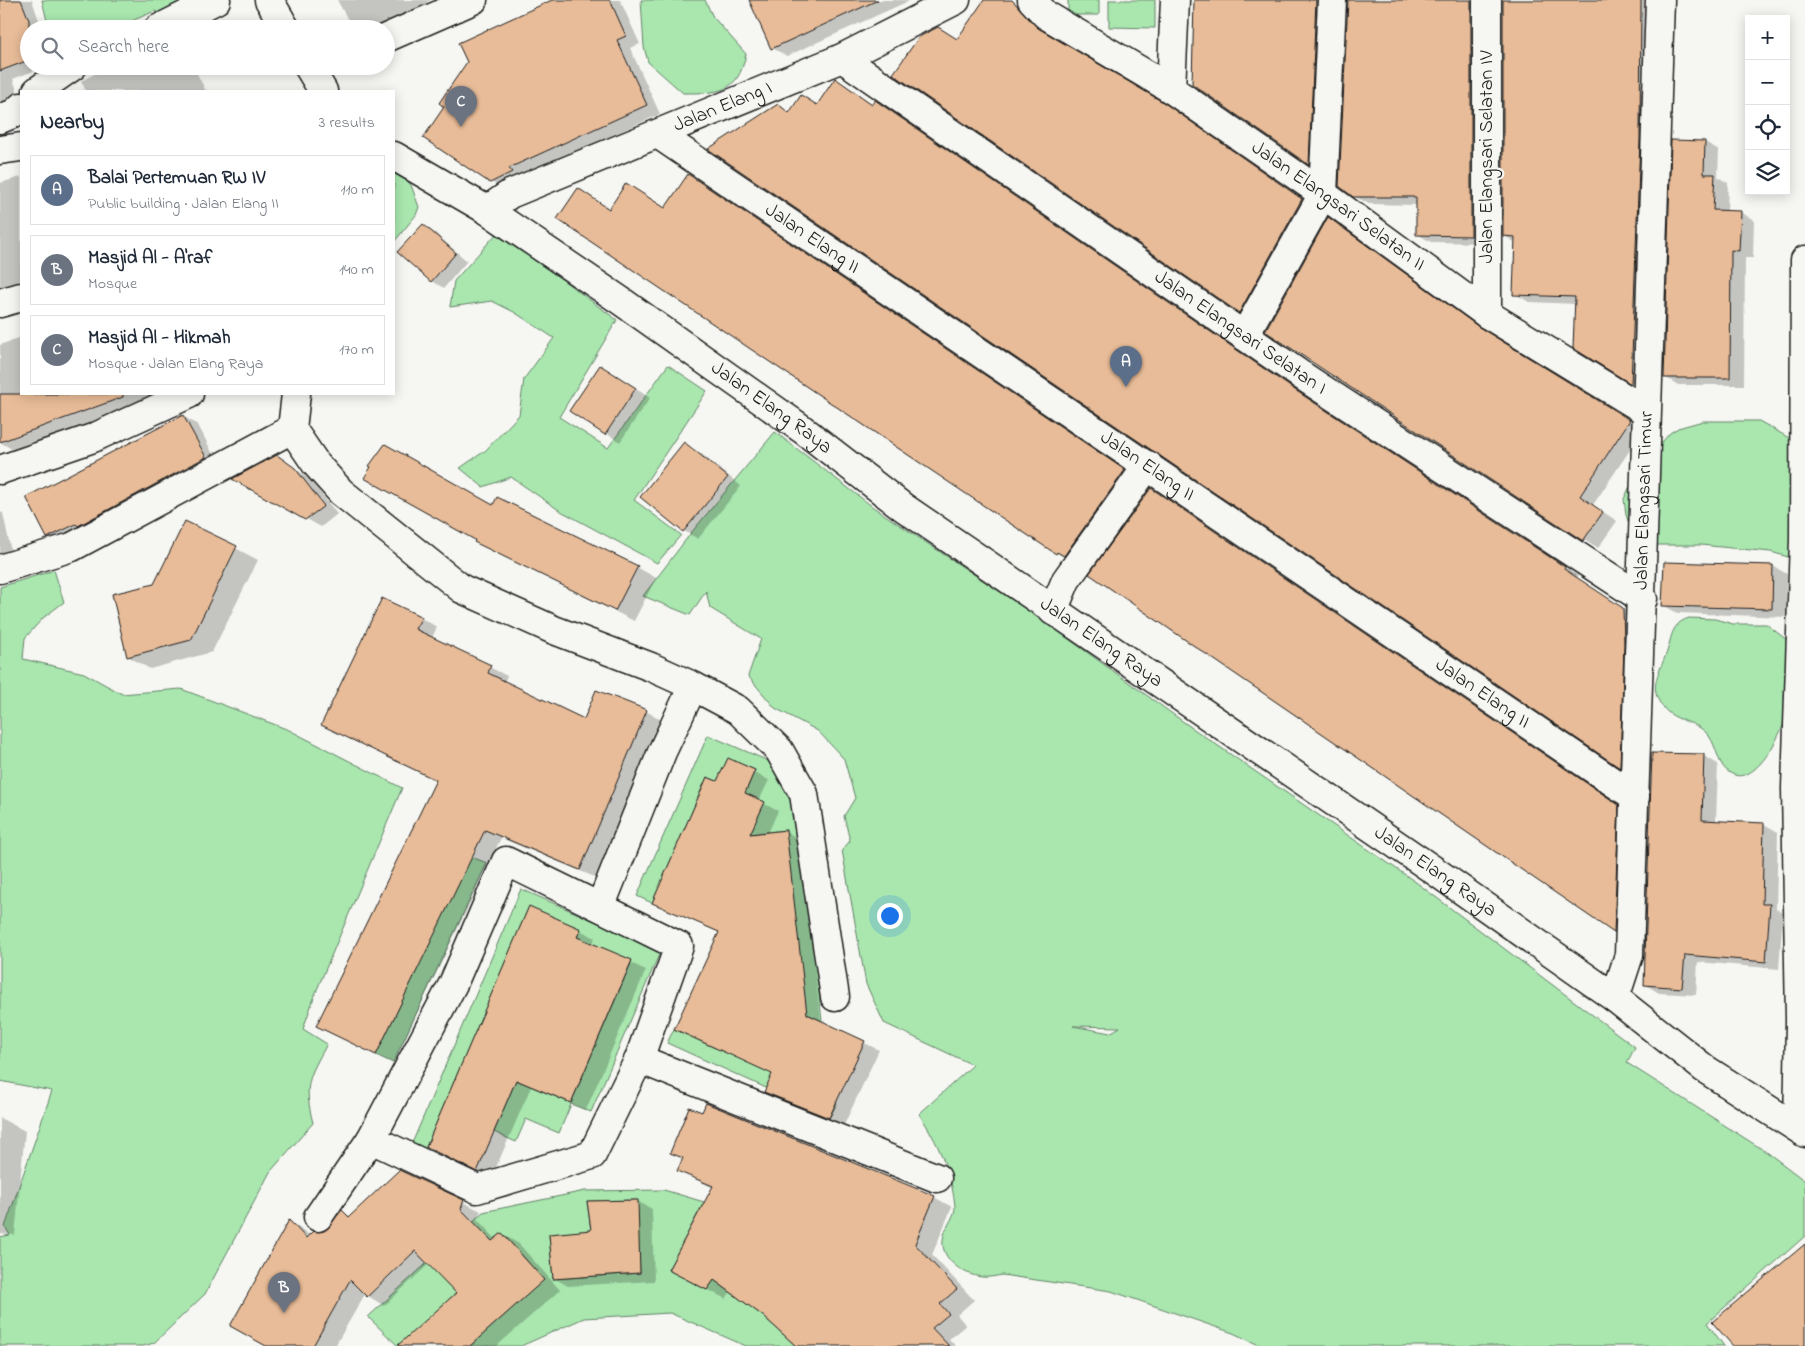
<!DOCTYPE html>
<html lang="en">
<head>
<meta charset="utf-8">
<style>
  :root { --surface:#fff; --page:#f2f2f3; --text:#1f2937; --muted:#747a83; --line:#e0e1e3; --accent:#7c3aed }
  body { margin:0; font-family:"Indie Flower",sans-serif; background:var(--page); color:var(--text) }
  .controls { position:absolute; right:15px; top:15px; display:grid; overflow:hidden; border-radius:0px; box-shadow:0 2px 12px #0003 }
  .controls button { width:45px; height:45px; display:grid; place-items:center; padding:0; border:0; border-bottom:1px solid var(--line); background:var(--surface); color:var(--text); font:25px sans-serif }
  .you { position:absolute; left:889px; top:915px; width:18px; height:18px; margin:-12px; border:4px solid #fff; border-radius:50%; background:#1a73e8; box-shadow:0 0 0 8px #1a73e833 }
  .badge { display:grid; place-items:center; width:32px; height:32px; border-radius:50%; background:var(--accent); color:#fff; font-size:16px; font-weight:700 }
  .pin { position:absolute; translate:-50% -41px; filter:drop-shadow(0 1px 2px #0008) }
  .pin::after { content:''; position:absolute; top:26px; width:18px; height:15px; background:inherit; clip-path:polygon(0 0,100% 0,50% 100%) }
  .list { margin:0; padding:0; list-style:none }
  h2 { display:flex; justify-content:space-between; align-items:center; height:65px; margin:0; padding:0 20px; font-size:21px }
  h2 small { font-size:16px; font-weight:400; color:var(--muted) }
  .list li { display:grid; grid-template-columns:32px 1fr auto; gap:15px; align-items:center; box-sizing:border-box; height:70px; margin:0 10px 10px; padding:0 10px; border:1px solid var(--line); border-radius:0px }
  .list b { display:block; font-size:19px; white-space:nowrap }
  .list p { margin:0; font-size:16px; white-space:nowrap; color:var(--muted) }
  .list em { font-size:16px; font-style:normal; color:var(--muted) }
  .icon { flex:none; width:28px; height:28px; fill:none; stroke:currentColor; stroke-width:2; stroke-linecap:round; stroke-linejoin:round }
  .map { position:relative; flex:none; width:1805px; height:1346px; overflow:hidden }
  .search { position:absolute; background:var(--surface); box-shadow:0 2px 12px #0003; left:20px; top:20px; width:375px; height:55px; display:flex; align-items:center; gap:12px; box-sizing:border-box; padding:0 18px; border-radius:28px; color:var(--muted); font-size:19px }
  .panel { position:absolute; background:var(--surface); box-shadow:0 2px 12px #0003; left:20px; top:90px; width:375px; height:305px; border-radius:0px }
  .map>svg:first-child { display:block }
  .green { fill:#a9e7af; stroke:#628266; fill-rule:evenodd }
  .shadow { fill:#0003 }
  .building { fill:#e8bc98; stroke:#1c1c1c }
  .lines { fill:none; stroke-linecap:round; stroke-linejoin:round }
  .street-casing { stroke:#1c1c1c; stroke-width:31 }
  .secondary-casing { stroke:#1c1c1c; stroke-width:31 }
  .street { stroke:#f6f6f2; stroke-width:28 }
  .secondary { stroke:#f6f6f2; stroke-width:28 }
  .labels { text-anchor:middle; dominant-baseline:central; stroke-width:4.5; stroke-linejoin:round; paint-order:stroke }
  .street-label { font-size:20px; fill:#1c1c1c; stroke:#f6f6f2 }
</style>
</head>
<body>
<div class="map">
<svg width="1805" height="1346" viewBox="0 0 1805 1346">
  <rect width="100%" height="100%" fill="#f6f6f2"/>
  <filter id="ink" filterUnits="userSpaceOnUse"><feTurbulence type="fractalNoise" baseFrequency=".02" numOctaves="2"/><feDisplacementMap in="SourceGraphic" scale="10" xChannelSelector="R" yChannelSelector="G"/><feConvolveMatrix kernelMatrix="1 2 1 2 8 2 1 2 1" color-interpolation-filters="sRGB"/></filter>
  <g filter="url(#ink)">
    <!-- green -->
    <path class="green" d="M42 0H223L161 15 155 11 113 29H49Z
      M641 0H705L713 17 746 54C738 94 718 93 683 93L648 62 644 47Z
      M1068 0H1099V15H1068Z
      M1109 0H1155V28L1109 27Z
      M394 166 411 185 419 207 416 215 394 242Z
      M498 232 617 320 559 417 608 448 668 365 707 391 634 500 681 535 657 563 559 510 511 477 483 487 460 468 485 451 519 415 524 379 554 338 514 312 492 301 450 307 454 281Z
      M1703 421H1759L1805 447V562L1771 552 1701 545H1649L1631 530 1626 515 1624 499 1637 471 1670 433 1678 428Z
      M775 432 873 507 1048 624 1185 723 1417 883 1635 1047 1627 1063 1768 1153 1805 1181V1236L1707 1323 1724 1346H1261L1233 1333 1111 1291 1002 1275C996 1276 988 1278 982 1277 963 1275 937 1258 944 1235 946 1226 956 1215 955 1206 952 1174 937 1140 919 1114L973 1065 884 1023 866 984 842 850 850 841 844 816 855 798 844 759 818 731 775 708 748 676 761 639 710 608 706 591 690 615 643 596 691 533ZM1073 1026H1074L1120 1027 1110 1033Z
      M54 570 64 602 43 618 25 638 23 659 84 673 122 694 181 689 289 730 402 788 316 992 303 1029 327 1044C309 1077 303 1084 313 1123L270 1172 205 1294 154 1343 143 1346H0V1237L10 1235 5 1227 52 1091 0 1081V587Z
      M1689 618 1715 619 1733 624H1766L1787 640C1788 661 1791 684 1789 705 1787 724 1758 787 1732 774 1717 767 1718 748 1709 736 1698 720 1674 723 1662 706 1649 688 1658 675 1665 657 1672 641 1669 624 1689 618Z
      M708 735 780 766 801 828 822 1021 770 997 793 1084 837 1103 830 1117 667 1043 674 1029 715 1048 786 830 750 834 764 802 745 793 755 770 728 759 717 781 707 777 652 903 637 896Z
      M471 857 487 863 393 1063 376 1055Z
      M521 889 661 950 591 1112 571 1104 559 1133 526 1119 516 1142 494 1132 516 1080 571 1103 632 961 577 937 581 929 529 907 423 1154 410 1148Z
      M664 1190 704 1202 668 1270 707 1290 714 1280 763 1316 796 1346H746L670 1313 584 1318 521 1346H470L532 1290 527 1261 502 1233 490 1243 462 1260 442 1278 456 1293 398 1346 368 1317 483 1212 585 1191ZM637 1200 640 1273 553 1279 549 1235 591 1230 587 1201Z"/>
    <!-- shadow -->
    <path class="shadow" d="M0 0H32L42 29H29V66H46L13 79 21 102 0 122Z
      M337 0H431L378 29 352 27Z
      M555 0H620L640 44 630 48 660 114 522 176 505 190 491 182 446 106Z
      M750 0H911L787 56 772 48Z
      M985 0H1011L1031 13 1035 20 1052 38 1177 112 1316 208 1254 320 1240 312 958 40Z
      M1195 0H1333L1323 172 1193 84Z
      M1349 0H1488L1485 243 1431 242 1417 234V205L1369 204 1354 196Z
      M1504 0H1656L1645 390 1574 348 1576 304 1529 302 1515 294 1516 243 1504 236Z
      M110 66H193L206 91H86L81 81Z
      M836 80 873 104 875 101 889 109 1306 398 1579 576 1577 578 1636 617 1634 774 710 149 778 106 790 113 818 106Z
      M1672 142H1705L1719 150 1718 177 1728 183 1727 212H1740L1754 220 1753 258H1745L1744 385H1678L1665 377Z
      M688 175 703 183 1139 479 1071 561 1057 553 578 189 610 209 627 184 666 209Z
      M21 177V281L0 287V183Z
      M1329 219 1493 337 1644 429 1593 505 1617 521 1598 548 1266 331Z
      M423 226 435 233 467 261 444 288 431 281Z
      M21 337V394H170L15 451 0 442V345Z
      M615 374 650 398 620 442 571 411Z
      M183 416 198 425 219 466 62 546 48 537Z
      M684 444 699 452 741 486 698 539 684 531Z
      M276 456 309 478 337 514 321 527 235 479Z
      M1151 489 1633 814 1628 939 1525 869Z
      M493 507 637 567 656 578 634 621 476 542Z
      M0 512 3 513 12 556 0 559Z
      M186 522 258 560 212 652 150 669 129 657 113 595 155 585Z
      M1665 563 1773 566 1787 574 1786 617 1677 613 1663 605Z
      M421 618 437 627 432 638 507 676 504 682 584 721 646 711 663 721 597 878 501 838 393 1063 318 1026 437 781 322 724Z
      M1653 754 1704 756 1718 764 1716 822 1764 824 1778 832 1776 909 1783 913 1779 969 1698 962 1696 995 1659 993 1646 985Z
      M728 760 769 780 759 801 778 811 768 833 785 831 799 839 821 1022 879 1050 844 1125 780 1100 766 1092 773 1074 675 1029 720 933 654 903Z
      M580 930 595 938 592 945 646 970 586 1110 531 1087 491 1179 427 1147Z
      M0 1118 25 1131 15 1235 0 1234Z
      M671 1152 934 1197 952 1207 932 1255 974 1300 957 1315 966 1325 949 1339 956 1346H798L764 1315 731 1291 726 1299 688 1280 713 1188 679 1171 684 1159Z
      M400 1171 481 1211 477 1219 496 1239 502 1234 519 1244 560 1290 497 1346H415L457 1294 429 1264 384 1306 365 1294 335 1346H268L290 1222 310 1235 325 1232 342 1211 351 1217Z
      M637 1201 652 1209 654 1281 568 1286 554 1278 592 1232Z"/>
    <!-- building -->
    <path class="building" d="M0 0H21L29 20V60L0 71Z
      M552 0H610L626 36 617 40 647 105 509 168 512 172 490 183 423 138 444 107 439 103 467 62 458 43Z
      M749 0H878L771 49Z
      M984 0H1012L1038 28 1163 102 1302 199 1239 313 893 74 919 37 938 27 957 39Z
      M1194 0H1316L1309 165 1192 84Z
      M1348 0H1471V236L1416 235V197H1353L1339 186Z
      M1503 0H1641L1640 140 1631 384 1573 348 1575 297 1513 295 1515 237 1503 236Z
      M835 78 872 104 875 100 1292 388 1565 567 1564 569 1623 608 1624 645 1620 768 708 149 778 104 789 113 801 95 817 105Z
      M1671 140 1705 141 1704 174H1715L1713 210 1741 211 1739 251 1731 250 1730 378H1664Z
      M688 174 1125 470 1064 556 1057 552 1056 554 1005 520 557 219 578 188 609 209 626 183 665 208Z
      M1328 217 1479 327 1630 420 1580 496 1603 512 1583 541 1265 331Z
      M423 224 456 253 431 282 397 252Z
      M600 365 636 388 605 435 569 411Z
      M0 394H123V397L0 442Z
      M183 415 206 457 78 526 76 524 47 538 26 497Z
      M684 442 728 477 683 532 640 497Z
      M385 444 493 505 497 497 638 566 615 611 474 542 475 540 364 478 371 467 369 466Z
      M277 455 295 468 324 506 305 520 232 479Z
      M1151 488 1619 805 1614 933 1089 574Z
      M185 521 237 546 191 640 127 657 112 594 154 584Z
      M1664 562 1773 565 1772 609 1662 606Z
      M382 598 422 617 415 629 491 665 488 673 584 719 596 690 647 710 580 870 485 830 376 1055 316 1026 436 780 321 725Z
      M1652 753 1704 754 1702 820 1764 823 1762 904H1770L1766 962 1685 955 1682 988 1644 985Z
      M728 758 755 770 745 793 765 802 750 834 786 830 807 1014 865 1041 829 1118 764 1092 772 1074 674 1029 719 932 652 903 707 777 717 781Z
      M529 906 581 929 577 937 632 960 571 1103 516 1080 477 1172 426 1147Z
      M706 1103 935 1196 915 1244 957 1289 940 1304 949 1314 932 1328 949 1346H796L763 1316 714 1280 707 1290 668 1270 713 1186 677 1171 683 1158 670 1153 689 1107 702 1112Z
      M399 1170 464 1200 461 1209 492 1241 502 1233 544 1280 470 1346H397L456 1293 415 1251 367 1297 350 1280 313 1346H266L230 1326 289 1220 306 1238 313 1231H324L342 1210 349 1217Z
      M638 1200 640 1273 553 1279 549 1234 591 1230 587 1201Z
      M1805 1244V1346H1733L1712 1322Z"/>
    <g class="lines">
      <!-- street casing -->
      <g class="street-casing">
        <g id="street">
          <path id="s1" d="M1032 0 1046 15 1171 89 1323 194 1487 314 1646 411"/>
          <path d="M1487 0V314"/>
          <path d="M158 29 216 0"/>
          <path d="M386 38 473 0"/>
          <path id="s2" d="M842 58 1301 375 1643 599"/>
          <path d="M1171 89 1175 0"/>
          <path d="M37 91 73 66"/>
          <path d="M0 119 15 113 21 107"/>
          <path id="s3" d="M659 135 1635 797"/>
          <path d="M0 150 21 147"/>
          <path id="s4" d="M487 210 510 194 842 58 956 0"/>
          <path d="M0 303 21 297"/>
          <path d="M1244 336 1323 194 1332 0"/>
          <path d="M296 394 292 429 316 464 341 492 462 589 554 630 651 667 693 686 662 752 601 905"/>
          <path d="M0 470 93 438 189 394"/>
          <path d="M0 569 72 547 292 429"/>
          <path d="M1053 611 1066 580 1148 465"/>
          <path d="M693 686 738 710 779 750 804 794 835 997"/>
          <path d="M506 861 679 946 639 1059 592 1155 477 1189 371 1139 453 984Z"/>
          <path id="s5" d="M1615 998 1629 955C1641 637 1649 318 1660 0"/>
          <path d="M639 1059 937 1178"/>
          <path d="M1798 1128 1800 1021 1796 788 1804 539 1805 260"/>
          <path d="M318 1217 371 1139"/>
        </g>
      </g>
      <!-- secondary casing -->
      <g class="secondary-casing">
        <g id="secondary">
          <path d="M269 0 286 29"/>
          <path d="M308 66 323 91"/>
          <path id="s6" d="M394 156 487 210 621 301 802 429 903 507 1432 869 1615 998 1705 1069 1805 1133"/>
        </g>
      </g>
      <!-- street -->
      <use href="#street" class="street"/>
      <!-- secondary -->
      <use href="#secondary" class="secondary"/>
    </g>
  </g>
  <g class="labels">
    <!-- street labels -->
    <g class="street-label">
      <text stroke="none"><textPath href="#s4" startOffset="258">Jalan Elang I</textPath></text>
      <text transform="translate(1487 157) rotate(-90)">Jalan Elangsari Selatan IV</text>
      <text stroke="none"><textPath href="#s1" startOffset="370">Jalan Elangsari Selatan II</textPath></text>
      <text stroke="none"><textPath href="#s3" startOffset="185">Jalan Elang II</textPath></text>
      <text stroke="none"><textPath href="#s2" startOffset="484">Jalan Elangsari Selatan I</textPath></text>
      <text stroke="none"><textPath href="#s6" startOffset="454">Jalan Elang Raya</textPath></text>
      <text stroke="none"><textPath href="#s3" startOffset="590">Jalan Elang II</textPath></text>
      <text stroke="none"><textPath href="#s5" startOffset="500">Jalan Elangsari Timur</textPath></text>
      <text stroke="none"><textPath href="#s6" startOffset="859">Jalan Elang Raya</textPath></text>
      <text stroke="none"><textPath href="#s3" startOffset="995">Jalan Elang II</textPath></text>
      <text stroke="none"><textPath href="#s6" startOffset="1264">Jalan Elang Raya</textPath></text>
    </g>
  </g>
</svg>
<div class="controls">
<button>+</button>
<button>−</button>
<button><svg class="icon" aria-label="locate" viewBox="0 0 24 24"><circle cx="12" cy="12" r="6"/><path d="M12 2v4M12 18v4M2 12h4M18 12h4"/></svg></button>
<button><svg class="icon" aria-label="layers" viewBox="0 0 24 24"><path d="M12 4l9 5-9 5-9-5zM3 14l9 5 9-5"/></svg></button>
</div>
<div class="you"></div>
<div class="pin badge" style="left:1126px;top:387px;background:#5c6f8a">A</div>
<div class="pin badge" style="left:284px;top:1313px;background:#6b7280">B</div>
<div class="pin badge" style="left:461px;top:127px;background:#6b7280">C</div>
<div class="search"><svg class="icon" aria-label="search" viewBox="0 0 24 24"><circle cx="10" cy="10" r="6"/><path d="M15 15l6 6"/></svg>Search here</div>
<section class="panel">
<h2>Nearby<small>3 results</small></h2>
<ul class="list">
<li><span class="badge" style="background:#5c6f8a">A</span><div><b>Balai Pertemuan RW IV</b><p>Public building · Jalan Elang II</p></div><em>110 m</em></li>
<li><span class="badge" style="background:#6b7280">B</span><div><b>Masjid Al - A'raf</b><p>Mosque</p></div><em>140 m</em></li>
<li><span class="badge" style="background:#6b7280">C</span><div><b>Masjid Al - Hikmah</b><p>Mosque · Jalan Elang Raya</p></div><em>170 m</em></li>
</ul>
</section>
</div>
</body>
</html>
